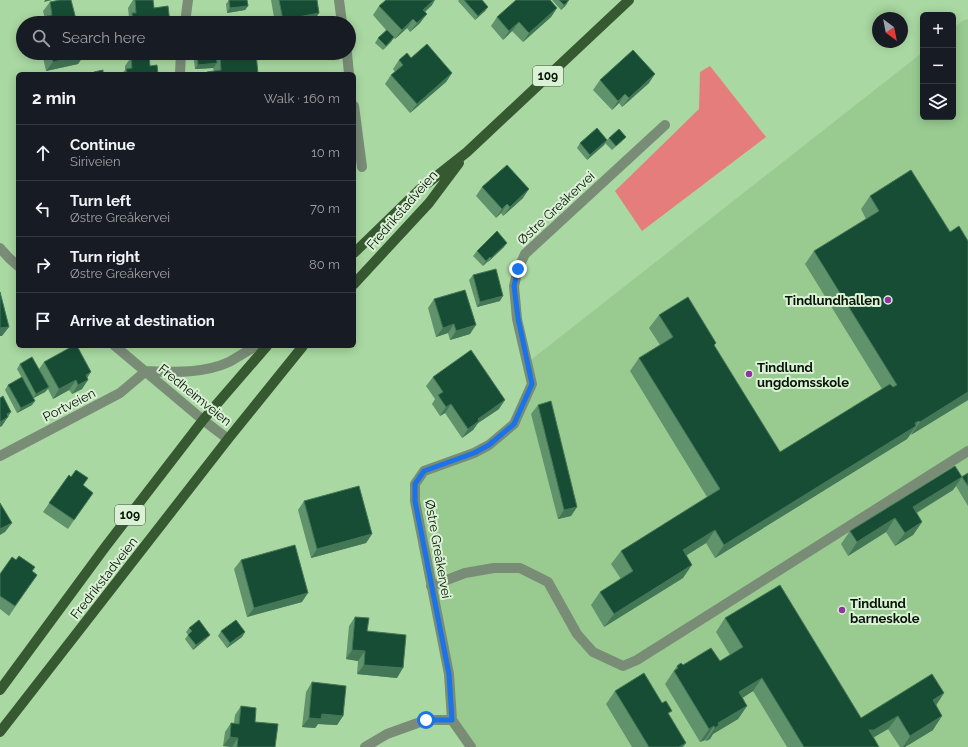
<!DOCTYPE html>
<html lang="en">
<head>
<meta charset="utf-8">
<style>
  :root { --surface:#171b24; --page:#20242c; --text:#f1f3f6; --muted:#9ea1a6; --line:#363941 }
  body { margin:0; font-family:Raleway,sans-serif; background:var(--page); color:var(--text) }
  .controls { position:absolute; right:12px; top:12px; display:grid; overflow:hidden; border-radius:6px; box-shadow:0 2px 10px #0003 }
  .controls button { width:36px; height:36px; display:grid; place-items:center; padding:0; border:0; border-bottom:1px solid var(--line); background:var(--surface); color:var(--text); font:20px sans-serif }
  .compass { position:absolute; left:872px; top:12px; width:36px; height:36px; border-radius:50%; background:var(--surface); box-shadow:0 2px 10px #0003; rotate:148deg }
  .stop { position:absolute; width:12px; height:12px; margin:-9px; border:3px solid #1a73e8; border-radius:50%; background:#fff }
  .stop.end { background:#1a73e8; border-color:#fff; box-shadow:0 1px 4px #0008 }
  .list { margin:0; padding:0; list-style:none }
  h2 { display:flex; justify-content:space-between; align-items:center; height:52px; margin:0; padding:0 16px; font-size:17px }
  h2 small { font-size:13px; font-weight:400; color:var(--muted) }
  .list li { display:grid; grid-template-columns:26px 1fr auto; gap:12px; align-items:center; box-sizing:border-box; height:56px; padding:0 16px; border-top:1px solid var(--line) }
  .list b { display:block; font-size:15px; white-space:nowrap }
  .list p { margin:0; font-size:13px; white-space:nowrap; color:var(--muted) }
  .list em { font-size:13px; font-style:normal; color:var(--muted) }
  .icon { flex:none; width:22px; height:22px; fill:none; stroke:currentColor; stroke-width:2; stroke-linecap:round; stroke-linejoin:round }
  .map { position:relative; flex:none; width:968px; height:747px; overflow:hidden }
  .search { position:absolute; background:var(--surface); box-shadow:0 2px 10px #0003; left:16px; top:16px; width:340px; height:44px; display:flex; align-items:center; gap:10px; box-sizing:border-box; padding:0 14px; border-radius:22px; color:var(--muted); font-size:15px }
  .panel { position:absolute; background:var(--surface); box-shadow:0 2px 10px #0003; left:16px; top:72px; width:340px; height:276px; border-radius:6px }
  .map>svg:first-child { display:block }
  .built { fill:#99cb91 }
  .green { fill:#e57d7c }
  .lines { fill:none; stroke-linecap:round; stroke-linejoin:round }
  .service { stroke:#798c76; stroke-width:10 }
  .minor { stroke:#798c76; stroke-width:10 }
  .primary { stroke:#375931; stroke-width:10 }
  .wall { fill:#60926c }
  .shaded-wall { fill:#437756 }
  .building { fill:#174d35; stroke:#437756 }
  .route { stroke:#1a73e8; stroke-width:5 }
  .poi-dot { fill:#9035a0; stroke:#daf1d6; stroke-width:1.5 }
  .labels { text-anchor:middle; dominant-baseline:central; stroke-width:4; stroke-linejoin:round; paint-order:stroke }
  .shield { fill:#daf1d6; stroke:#445642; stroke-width:1 }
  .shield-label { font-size:12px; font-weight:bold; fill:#041403 }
  .street-label { font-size:13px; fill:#041403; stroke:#daf1d6 }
  .poi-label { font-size:13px; font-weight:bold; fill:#041403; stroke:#daf1d6; text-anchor:start }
</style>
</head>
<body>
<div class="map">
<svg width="968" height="747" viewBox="0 0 968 747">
  <rect width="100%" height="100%" fill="#a9d8a2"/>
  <!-- built -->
  <path class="built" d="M968 19V747H471L452 720 415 501 424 471 501 436 532 384 527 363 923 52V117H953V28L964 20Z"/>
  <!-- green -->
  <path class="green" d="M710 66 766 137 642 231 615 191 699 109 700 72Z"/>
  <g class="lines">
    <!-- service -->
    <path class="service" d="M431 586 465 573 494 568H520L548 582 577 634 593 652 623 666 637 660 968 451"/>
    <!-- minor -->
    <path class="minor" d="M339 0 342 23
      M185 23 188 0
      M347 53 349 74
      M180 74 181 53
      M354 106 362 167
      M0 248 9 258 18 266
      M115 346 203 420 228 439
      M0 456 120 393 146 371C173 372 203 374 229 362 238 357 247 351 256 346
      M452 720 449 674 415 501V484L424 471 474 453 489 445 514 424 532 384 517 319 514 286 518 269 525 254 665 125
      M365 747 387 734 426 720H452L471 747"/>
    <!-- primary -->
    <path class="primary" d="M354 253 419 190 467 152 629 0
      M354 284 429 203 459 163
      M0 690 106 546 203 420 267 346
      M0 732 228 439 303 346"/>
  </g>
  <!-- wall -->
  <path class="wall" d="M133 0H153L154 8 170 23H126L129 17 128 8Z
    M229 0H247L248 6 245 10 227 13 226 4Z
    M271 0H317L319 13 313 22 308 23H275Z
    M459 0H482L488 7 485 11 475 20 458 1Z
    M552 0H569L566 5 561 10Z
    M50 2 77 23H42L45 19 43 11Z
    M432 5 425 12 420 23 410 32 407 28 395 39 394 38 383 50 375 43 378 38 386 30 373 15 379 6Z
    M557 8 551 17 523 42 512 31 503 40 491 26 497 17Z
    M42 53H83L84 55 78 64 46 71Z
    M193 53H216V60L220 55 258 74H206L207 72 214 71 213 68 195 69Z
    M131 57 150 66 158 74H122L125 70V66Z
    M411 58 452 73 446 82 410 113 385 84 391 75 395 72 393 69 399 60Z
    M600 80 649 83 622 107 619 103 612 110 593 90Z
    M609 138 622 141 612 150 605 143 604 145 587 160 577 148 580 143 607 140Z
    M911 170 968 400 911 434 907 439 715 558 706 543 687 555 683 578 604 627 591 605 600 592 621 579 611 564 621 551 707 497 630 371 639 358 660 345 649 328 659 315 716 343 714 346 780 452 882 389 805 264 814 251 866 219 861 209 870 196Z
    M482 187 523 198 503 216 501 213 496 218 476 196Z
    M504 247 488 262H487L483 266 473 256 477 251Z
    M473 275 500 301 477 307 469 280Z
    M434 299 470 334 450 340 448 333 436 337 428 308Z
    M44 362 87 378 82 389 72 394 69 390 53 399 48 389 45 392 34 398 32 405 17 413 5 390 8 385 22 378 17 369 20 364 39 369Z
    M433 377 499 409 478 423 473 430 462 438 445 413 440 416 432 404 435 399 426 386Z
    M538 405 577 507 571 516 558 519 531 414Z
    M968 473V506L956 486 953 490 917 513 922 522 913 535 895 546 886 532 848 556 841 544 850 531 962 476Z
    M69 475 93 493 68 529 43 512Z
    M304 501 372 534 366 543 311 558 298 510Z
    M19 556 32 571 37 575 9 616 0 609V574L16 560Z
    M241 560 302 602 247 617 234 569Z
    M355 617 397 678 357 674 358 661 346 659 349 626Z
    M725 618 861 718 944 693 936 705 933 730 905 747H900L888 729 874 737 879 747H787L753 691 742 698 747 706 738 719 713 734 710 739 706 741 705 740 700 742 665 684 677 666 720 661 730 655 716 632Z
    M189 628 210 635 206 639 193 650 185 639 188 635 186 632Z
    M221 631 245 632 242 637 227 648 218 636Z
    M312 682 343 716 337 725 318 724 315 728 302 727 306 692Z
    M615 691 669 715 683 747H632L606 704Z
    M241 706 255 722 275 747H231L223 746 225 732 231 723H234L235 715Z"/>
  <!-- shaded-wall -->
  <path class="shaded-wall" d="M45 0H52L44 2Z
    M434 0H435L432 5 417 19 423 10Z
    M569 0 566 5 561 10 564 5Z
    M248 6 245 10 227 13 230 8Z
    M488 7 485 11 475 20 478 16Z
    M557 8 551 17 523 42 529 33Z
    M319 13 313 22 308 23H281L283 20Z
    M427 14 420 23 410 32 417 23Z
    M413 19 407 28 395 39 402 30Z
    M133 21H137L135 23H132Z
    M519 22 512 31 503 40 509 31Z
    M394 37 391 42 383 50 386 46Z
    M84 55 78 64 46 71 53 62Z
    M217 63 213 68 195 69 198 65Z
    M452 73 446 82 410 113 417 104Z
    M655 74 649 83 622 107 629 98Z
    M625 94 619 103 612 110 618 101Z
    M607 140 604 145 587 160 590 155Z
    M529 189 523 198 503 216 510 207Z
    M507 204 501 213 496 218 502 209Z
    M507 243 504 247 488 262 491 258Z
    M490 257 487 262 483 266 486 261Z
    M503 296 500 301 477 307 480 302Z
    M454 324 448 333 436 337 443 328Z
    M476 325 470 334 450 340 456 331Z
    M9 327 2 336H0V328Z
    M91 372 85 381 86 375Z
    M76 380 69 390 53 399 59 389Z
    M88 380 82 389 72 394 78 385Z
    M49 387 45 392 33 398 36 394Z
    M968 392V400L911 435 920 422Z
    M505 400 499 409 478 423 473 430 462 438 468 429 478 419Z
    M35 401 32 405 17 413 21 408Z
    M451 404 445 413 440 416 446 407Z
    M11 412 2 426 0 427V422L7 414Z
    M919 421 907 439 715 558 724 545Z
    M962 477 953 490 904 520 913 507Z
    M577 507 571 516 558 519 564 510Z
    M895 518 886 532 848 556 857 542Z
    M922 522 913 535 895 546 905 533Z
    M12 523 5 532 0 535V529Z
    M715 530 706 543 674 563 683 550Z
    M372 534 366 543 311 558 317 549Z
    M692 565 683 578 604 627 614 614Z
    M308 593 302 602 247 617 254 608Z
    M245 632 242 637 227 648 230 643Z
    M210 635 206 639 193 650 196 645Z
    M352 650 365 651 358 661 346 659Z
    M364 665 403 668 397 678 357 674Z
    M762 678 753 691 730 706 739 692Z
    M944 693 935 707 933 700Z
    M747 706 738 719 713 734 710 739 706 741 718 723Z
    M322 714 343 716 337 725 318 724 315 728 302 727 309 718Z
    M898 716 888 729 864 743 869 730Z
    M942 716 933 730 905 747H903L910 736Z
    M714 726 705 740 700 742 709 729Z
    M230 737 238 738 232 747 223 746Z
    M686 743 683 747H679Z"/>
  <!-- building -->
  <path class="building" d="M60 0H71L77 23H48L47 16 52 15 50 2Z
    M135 0H153L154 8 168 6 170 23H137V21H133L132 13H136Z
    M229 0H247L248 6 230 8Z
    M279 0H317L319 13 283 20Z
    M386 0H434L423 10 427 14 417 23 413 19 402 30 379 6Z
    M464 0H482L488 7 478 16Z
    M516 0H550L557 8 529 33 519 22 509 31 497 17Z
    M559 0H569L564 5Z
    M387 30 394 37 386 46 378 38Z
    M427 44 452 73 417 104 391 75 403 65 399 60 407 53 411 58Z
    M633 50 655 74 629 98 625 94 618 101 600 80Z
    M51 53H83L84 55 53 62Z
    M197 53H216L217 63 198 65Z
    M244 53H256L258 74H207V72L221 70 220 55Z
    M149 55 150 66 157 65 158 74H127L126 69 132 68 131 57Z
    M103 70V74H94V72Z
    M597 128 607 140 590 155 580 143Z
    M619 129 626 137 616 146 609 138Z
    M507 165 529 189 510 207 507 204 502 209 482 187Z
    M911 170 950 232 959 226 968 241V392L920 422 919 421 915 423 916 426 724 545 715 530 683 550 692 565 614 614 600 592 633 571 621 551 720 489 639 358 673 337 659 315 688 297 716 343 714 345 780 452 890 384 893 387 897 385 814 251 879 211 870 196Z
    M497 231 507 243 491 258 490 257 486 261 477 251Z
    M496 269 503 296 480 302 473 275Z
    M465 290 476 325 456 331 454 324 443 328 434 299Z
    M0 292 9 327 0 328Z
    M73 346H77L91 372 86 375 88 380 78 385 76 380 59 389 44 362Z
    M471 350 505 400 478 419 479 421 468 429 451 404 446 407 438 395 443 392 433 377Z
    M32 357 49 387 36 394 20 364Z
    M22 377 35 401 21 408 8 385Z
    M3 396 11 412 7 414 8 417 0 422V398Z
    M551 401 577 507 564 510 538 405Z
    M955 466 962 477 913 507 922 522 905 533 895 518 857 542 850 531Z
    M76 470 88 478 83 485 93 493 74 520 49 503 69 475 71 477Z
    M968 473V486L962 477Z
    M359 486 372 534 317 549 304 501Z
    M0 503 12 523 0 529Z
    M295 545 308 593 254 608 241 560Z
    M19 556 35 567 32 571 37 575 15 606 0 596V574L12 557 16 560Z
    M780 585 861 718 932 674 944 693 933 700 942 716 910 736 898 716 874 730H869L879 747H804L762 678 739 692 747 706 718 723 719 725 715 728 714 726 709 729 674 671 678 668 677 666 681 663 683 665 711 648 720 661 743 647 725 618Z
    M355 617 369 618 367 631 406 635 403 668 364 665 365 651 352 650Z
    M199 620 210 635 196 645 188 635 192 631 189 628Z
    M236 620 245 632 230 643 221 631Z
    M644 673 662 703 666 701 672 711 668 713 686 743 679 747H649L615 691Z
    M312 682 346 686 343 716 322 714 321 719 309 718Z
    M241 706 256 708 255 722 278 724 275 747H237L238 738 230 737 231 723 239 724Z"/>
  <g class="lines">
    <!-- route -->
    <path class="route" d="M426 720H452L449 674 415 501V484L424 471 474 453 489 445 514 424 532 384 518 318 514 286 518 269"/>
  </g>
  <!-- markers -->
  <g class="poi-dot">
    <circle cx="888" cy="300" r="4"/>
    <circle cx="749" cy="374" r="4"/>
    <circle cx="842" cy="610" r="4"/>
  </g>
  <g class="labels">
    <!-- shield labels -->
    <g class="shield">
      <rect x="533" y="66" width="30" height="20" rx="3"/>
      <rect x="115" y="505" width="30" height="20" rx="3"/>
    </g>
    <g class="shield-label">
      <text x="548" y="76">109</text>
      <text x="130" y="515">109</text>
    </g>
    <!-- street labels -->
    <g class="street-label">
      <text transform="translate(556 208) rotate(-43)">Østre Greåkervei</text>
      <text transform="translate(402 210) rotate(-49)">Fredrikstadveien</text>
      <text transform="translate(195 395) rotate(39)">Fredheimveien</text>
      <text transform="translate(69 405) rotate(-27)">Portveien</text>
      <text transform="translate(438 549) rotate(80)">Østre Greåkervei</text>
      <text transform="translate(104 578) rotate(-52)">Fredrikstadveien</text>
    </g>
    <!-- poi labels -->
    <g class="poi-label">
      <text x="880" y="300" text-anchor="end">Tindlundhallen</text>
      <text x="757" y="367">Tindlund<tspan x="757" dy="15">ungdomsskole</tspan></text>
      <text x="850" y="603">Tindlund<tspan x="850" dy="15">barneskole</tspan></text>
    </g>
  </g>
</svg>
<div class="controls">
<button>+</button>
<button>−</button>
<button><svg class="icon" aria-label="layers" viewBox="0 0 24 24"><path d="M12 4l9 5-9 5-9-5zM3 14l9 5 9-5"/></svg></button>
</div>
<svg class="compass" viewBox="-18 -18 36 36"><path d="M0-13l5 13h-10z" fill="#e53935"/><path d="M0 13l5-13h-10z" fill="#9ea1a6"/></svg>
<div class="stop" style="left:426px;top:720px"></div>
<div class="stop end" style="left:518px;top:269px"></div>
<div class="search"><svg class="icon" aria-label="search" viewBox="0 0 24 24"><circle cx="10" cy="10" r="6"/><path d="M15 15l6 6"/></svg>Search here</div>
<section class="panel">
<h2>2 min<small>Walk · 160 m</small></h2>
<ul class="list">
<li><svg class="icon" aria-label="ahead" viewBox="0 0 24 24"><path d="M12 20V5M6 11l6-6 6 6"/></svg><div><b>Continue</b><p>Siriveien</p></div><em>10 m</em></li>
<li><svg class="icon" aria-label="left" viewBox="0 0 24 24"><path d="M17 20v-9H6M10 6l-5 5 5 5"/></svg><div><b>Turn left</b><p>Østre Greåkervei</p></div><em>70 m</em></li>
<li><svg class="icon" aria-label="right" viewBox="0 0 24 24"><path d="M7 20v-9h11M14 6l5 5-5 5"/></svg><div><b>Turn right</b><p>Østre Greåkervei</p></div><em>80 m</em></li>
<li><svg class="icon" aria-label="arrive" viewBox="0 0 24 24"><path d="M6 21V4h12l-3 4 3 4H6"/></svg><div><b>Arrive at destination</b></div></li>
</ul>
</section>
</div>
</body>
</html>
